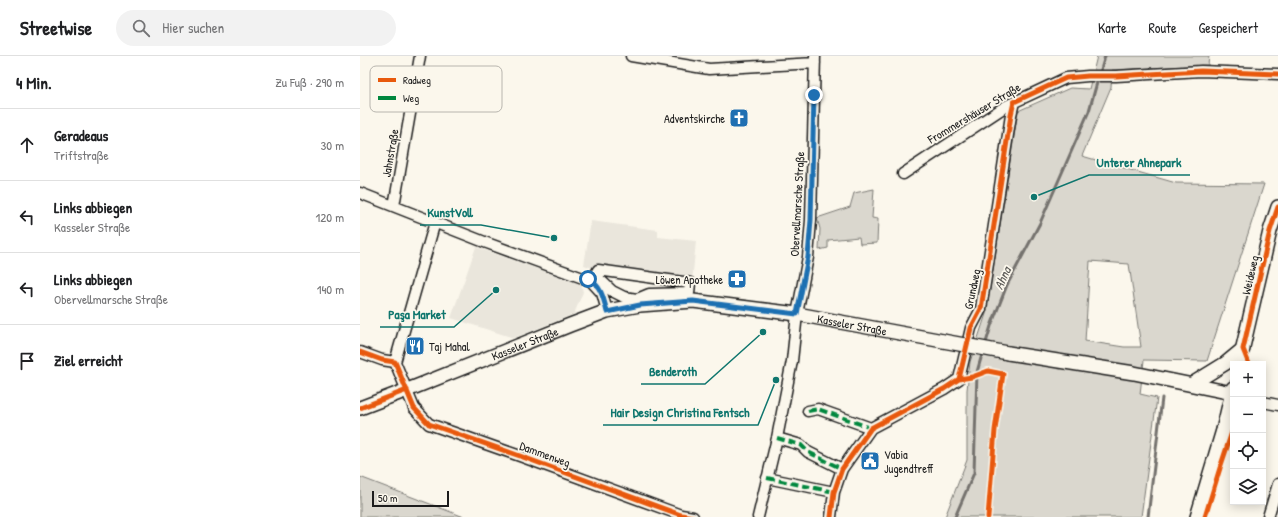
<!DOCTYPE html>
<html lang="de">
<head>
<meta charset="utf-8">
<style>
  :root { --surface:#fff; --page:#f2f2f2; --text:#202124; --muted:#757577; --line:#e0e0e0 }
  body { margin:0; font-family:"Patrick Hand",sans-serif; background:var(--page); color:var(--text) }
  .controls { position:absolute; right:12px; bottom:12px; display:grid; overflow:hidden; border-radius:0px; box-shadow:0 2px 10px #0003 }
  .controls button { width:36px; height:36px; display:grid; place-items:center; padding:0; border:0; border-bottom:1px solid var(--line); background:var(--surface); color:var(--text); font:20px sans-serif }
  .scale { position:absolute; left:12px; bottom:10px; width:77px; box-sizing:border-box; padding-left:4px; border:2px solid #1c1c1c; border-top:0; font-size:11px; line-height:14px; white-space:nowrap; color:#1c1c1c; -webkit-text-stroke:3px #fbf7ec; paint-order:stroke }
  .stop { position:absolute; width:12px; height:12px; margin:-9px; border:3px solid #1f6fb2; border-radius:50%; background:#fff }
  .stop.end { background:#1f6fb2; border-color:#fff; box-shadow:0 1px 4px #0008 }
  .list { margin:0; padding:0; list-style:none }
  h2 { display:flex; justify-content:space-between; align-items:center; height:52px; margin:0; padding:0 16px; font-size:17px }
  h2 small { font-size:13px; font-weight:400; color:var(--muted) }
  .list li { display:grid; grid-template-columns:26px 1fr auto; gap:12px; align-items:center; box-sizing:border-box; height:72px; padding:0 16px; border-top:1px solid var(--line) }
  .list b { display:block; font-size:15px; white-space:nowrap }
  .list p { margin:0; font-size:13px; white-space:nowrap; color:var(--muted) }
  .list em { font-size:13px; font-style:normal; color:var(--muted) }
  .icon { flex:none; width:22px; height:22px; fill:none; stroke:currentColor; stroke-width:2; stroke-linecap:round; stroke-linejoin:round }
  .map { position:relative; flex:none; width:918px; height:461px; overflow:hidden }
  header { display:flex; align-items:center; gap:24px; box-sizing:border-box; height:56px; padding:0 20px; background:var(--surface); border-bottom:1px solid var(--line) }
  header strong { font-size:19px }
  nav { display:flex; gap:22px; margin-inline-start:auto; font-size:14px }
  .search { width:280px; height:36px; background:var(--page); display:flex; align-items:center; gap:10px; box-sizing:border-box; padding:0 14px; border-radius:22px; color:var(--muted); font-size:15px }
  main { display:flex }
  aside { flex:1; background:var(--surface) }
  .map>svg:first-child { display:block }
  .built { fill:#eae6dc }
  .green { fill:#dad7ce; stroke:#7b7a75; fill-rule:evenodd }
  .lines { fill:none; stroke-linecap:round; stroke-linejoin:round }
  .stream { stroke:#74726e; stroke-width:3 }
  .minor-casing { stroke:#1c1c1c; stroke-width:13 }
  .major-casing { stroke:#1c1c1c; stroke-width:16 }
  .minor { stroke:#fbf7ec; stroke-width:10 }
  .major { stroke:#fbf7ec; stroke-width:13 }
  .major-bridge-casing { stroke:#1c1c1c; stroke-width:16; stroke-linecap:butt }
  .major-bridge { stroke:#fbf7ec; stroke-width:13 }
  .quiet { stroke:#00873e; stroke-width:4; stroke-dasharray:8 4; stroke-linecap:butt }
  .cycleway-casing { stroke:#fbf7ec; stroke-width:8 }
  .cycleway { stroke:#e8590c; stroke-width:5 }
  .route { stroke:#1f6fb2; stroke-width:5 }
  .labels { text-anchor:middle; dominant-baseline:central; stroke-width:3.5; stroke-linejoin:round; paint-order:stroke }
  .street-label { font-size:12px; fill:#1c1c1c; stroke:#fbf7ec }
  .poi-label { font-size:12px; fill:#1c1c1c; stroke:#fbf7ec; text-anchor:end }
  .water-label { font-size:13px; font-style:italic; fill:#575653; stroke:#fbf7ec }
  .key { fill:#fbf7ec; stroke:#b8b5ae; stroke-width:1 }
  .key-label { font-size:11px; fill:#1c1c1c }
  .leader { fill:none; stroke:#0f766e; stroke-width:1.5 }
  .callout-dot { fill:#0f766e; stroke:#fbf7ec; stroke-width:1.5 }
  .callout-label { font-size:13px; text-anchor:middle; font-weight:bold; fill:#0f766e; stroke:#fbf7ec; stroke-width:3.5; stroke-linejoin:round; paint-order:stroke }
</style>
</head>
<body>
<header>
<strong>Streetwise</strong>
<div class="search"><svg class="icon" aria-label="search" viewBox="0 0 24 24"><circle cx="10" cy="10" r="6"/><path d="M15 15l6 6"/></svg>Hier suchen</div>
<nav><a>Karte</a><a>Route</a><a>Gespeichert</a></nav>
</header>
<main>
<aside>
<h2>4 Min.<small>Zu Fuß · 290 m</small></h2>
<ul class="list">
<li><svg class="icon" aria-label="ahead" viewBox="0 0 24 24"><path d="M12 20V5M6 11l6-6 6 6"/></svg><div><b>Geradeaus</b><p>Triftstraße</p></div><em>30 m</em></li>
<li><svg class="icon" aria-label="left" viewBox="0 0 24 24"><path d="M17 20v-9H6M10 6l-5 5 5 5"/></svg><div><b>Links abbiegen</b><p>Kasseler Straße</p></div><em>120 m</em></li>
<li><svg class="icon" aria-label="left" viewBox="0 0 24 24"><path d="M17 20v-9H6M10 6l-5 5 5 5"/></svg><div><b>Links abbiegen</b><p>Obervellmarsche Straße</p></div><em>140 m</em></li>
<li><svg class="icon" aria-label="arrive" viewBox="0 0 24 24"><path d="M6 21V4h12l-3 4 3 4H6"/></svg><div><b>Ziel erreicht</b></div></li>
</ul>
</aside>
<div class="map">
<svg width="918" height="461" viewBox="0 0 918 461">
  <rect width="100%" height="100%" fill="#fbf7ec"/>
  <filter id="ink" filterUnits="userSpaceOnUse"><feTurbulence type="fractalNoise" baseFrequency=".025" numOctaves="2"/><feDisplacementMap in="SourceGraphic" scale="8" xChannelSelector="R" yChannelSelector="G"/><feConvolveMatrix kernelMatrix="1 2 1 2 8 2 1 2 1" color-interpolation-filters="sRGB"/></filter>
  <g filter="url(#ink)">
    <!-- built -->
    <path class="built" d="M231 165 298 174V181L336 185 332 227 238 214 224 209Z
      M116 191 221 228 223 236 214 258 154 282 91 262Z"/>
    <!-- green -->
    <path class="green" d="M737 0H849L848 9 752 14 751 31 722 100 816 127 904 128 847 305 784 304 780 338 797 342 781 461H585L607 404V334L610 306 626 258 658 55 710 32 729 33ZM730 205 769 208 781 291H764L725 285Z
      M514 133 512 162 518 163 517 187 500 188 499 181 468 184V192L459 194 460 173 457 162 490 151 494 137Z
      M0 421 104 461H0Z"/>
    <g class="lines">
      <!-- stream -->
      <path class="stream" d="M740 17 745 0
        M625 290 631 270 647 229 680 167 729 55 738 23
        M595 461 614 417 617 316 623 295
        M788 461 802 342"/>
      <!-- minor casing -->
      <g class="minor-casing">
        <path id="minor" d="M271 0 349 13 455 7
          M543 118 646 50 706 22 728 20H756L841 15 918 18
          M0 137 127 187 231 225 242 237 247 255
          M34 150 60 0
          M75 166 35 306 54 352 69 368 160 400 321 459 333 461
          M238 214 330 227 329 237 289 238 277 243 264 241 252 235 235 219Z
          M0 296 22 304 35 306
          M903 346 918 349
          M448 355 458 353 511 372
          M417 382 441 389 448 396 482 413
          M407 422 474 436
          M398 461 417 382 432 305 437 258 448 201 451 164 455 0
          M471 461 474 436 482 413 511 372 584 333 599 323 611 272 621 253 651 59 654 46
          M908 461 918 428"/>
      </g>
      <!-- major casing -->
      <g class="major-casing">
        <g id="major">
          <path d="M648 297 774 317 872 337"/>
          <path d="M879 308 910 175 918 151"/>
          <path d="M832 328 866 307 883 293"/>
          <path id="s1" d="M0 352 55 331 210 269 247 255 280 249 333 245 437 258 583 285"/>
          <path d="M837 461 863 374 873 332"/>
        </g>
      </g>
      <!-- minor -->
      <use href="#minor" class="minor"/>
      <!-- major -->
      <use href="#major" class="major"/>
      <!-- major-bridge casing -->
      <g class="major-bridge-casing">
        <path id="major-bridge" d="M583 285 648 297"/>
      </g>
      <!-- major-bridge -->
      <use href="#major-bridge" class="major-bridge"/>
      <!-- quiet -->
      <path class="quiet" d="M448 355 458 353 511 372
        M417 382 441 389 448 396 482 413
        M407 422 474 436"/>
      <!-- cycleway casing -->
      <g class="cycleway-casing">
        <path id="cycleway" d="M0 296 22 304 35 306 54 352 69 368 160 400 321 459 333 461
          M889 308 883 293 910 175 918 151
          M599 323 612 321 628 315 643 318 635 374 628 461
          M0 352 47 334
          M471 461 474 436 482 413 511 372 584 333 599 323 611 272 621 253 651 59 654 46 706 22 728 20H756L841 15 918 18
          M845 461 860 412 873 373"/>
      </g>
      <!-- cycleway -->
      <use href="#cycleway" class="cycleway"/>
    </g>
  </g>
  <g class="lines" filter="url(#ink)">
    <!-- route -->
    <path class="route" d="M228 223C241 228 244 244 247 256L280 249 333 245 437 258 448 201 451 164 454 39"/>
  </g>
  <!-- icons -->
  <defs>
    <g id="church-square" transform="scale(1)"><rect x="-9" y="-9" width="18" height="18" rx="4" fill="#1f6fb2" stroke="#fbf7ec"/><path d="M-1.2-6h2.4v3.5h3.3v2.4h-3.3V6h-2.4V-.1h-3.3v-2.4h3.3Z" fill="#fff"/></g>
    <g id="pharmacy-square" transform="scale(1)"><rect x="-9" y="-9" width="18" height="18" rx="4" fill="#1f6fb2" stroke="#fbf7ec"/><path d="M-2-6h4v4h4v4h-4v4h-4v-4h-4v-4h4Z" fill="#fff"/></g>
    <g id="restaurant-square" transform="scale(1)"><rect x="-9" y="-9" width="18" height="18" rx="4" fill="#1f6fb2" stroke="#fbf7ec"/><path d="M-5-6h1v4h1v-4h1v4h1v-4h1v5L-1.5 .5V6h-2V.5L-5-1ZM5-6V6H3V1.5H1.5Q1.5-4 5-6Z" fill="#fff"/></g>
    <g id="civic-square" transform="scale(1)"><rect x="-9" y="-9" width="18" height="18" rx="4" fill="#1f6fb2" stroke="#fbf7ec"/><path d="M-.6-6.5H3V-4.5H.6V-3L4-1V1h2V6H-6V1h2V-1L-.6-3ZM-1.2 2.5V6h2.4V2.5Z" fill="#fff"/></g>
  </defs>
  <g fill-rule="evenodd">
    <use href="#church-square" x="379" y="62"/>
    <use href="#pharmacy-square" x="377" y="223"/>
    <use href="#restaurant-square" x="55" y="290"/>
    <use href="#civic-square" x="510" y="405"/>
  </g>
  <g class="labels">
    <!-- street labels -->
    <g class="street-label">
      <text transform="translate(614 57) rotate(-31)">Frommershäuser Straße</text>
      <text transform="translate(30 97) rotate(-80)">Jahnstraße</text>
      <text transform="translate(437 148) rotate(-87)">Obervellmarsche Straße</text>
      <text transform="translate(890 219) rotate(-77)">Weideweg</text>
      <text transform="translate(612 233) rotate(-78)">Grundweg</text>
      <text stroke="none"><textPath href="#s1" startOffset="513">Kasseler Straße</textPath></text>
      <text stroke="none"><textPath href="#s1" startOffset="177">Kasseler Straße</textPath></text>
      <text transform="translate(185 398) rotate(20)">Dammenweg</text>
    </g>
    <!-- poi labels -->
    <g class="poi-label">
      <text x="365" y="62">Adventskirche</text>
      <text x="363" y="223">Löwen Apotheke</text>
      <text x="69" y="290" text-anchor="start">Taj Mahal</text>
      <text x="524" y="398" text-anchor="start">Vabia<tspan x="524" dy="14">Jugendtreff</tspan></text>
    </g>
    <!-- water labels -->
    <g class="water-label">
      <text transform="translate(642 222) rotate(-66)">Ahna</text>
    </g>
  </g>
  <!-- legend -->
  <rect x="10" y="10" width="132" height="46" rx="6" class="key"/>
  <rect x="18" y="22" width="18" height="4" fill="#e8590c"/>
  <rect x="18" y="40" width="18" height="4" fill="#00873e"/>
  <g class="key-label">
    <text x="43" y="28">Radweg</text>
    <text x="43" y="46">Weg</text>
  </g>
  <!-- callouts -->
  <path class="leader" d="M674 141L729 119H830M194 182L121 169H60M136 234L94 271H20M403 276L345 328H281M416 324L398 369H243"/>
  <g class="callout-dot">
    <circle cx="674" cy="141" r="4"/>
    <circle cx="194" cy="182" r="4"/>
    <circle cx="136" cy="234" r="4"/>
    <circle cx="403" cy="276" r="4"/>
    <circle cx="416" cy="324" r="4"/>
  </g>
  <g class="callout-label">
    <text x="779" y="111">Unterer Ahnepark</text>
    <text x="90" y="161">KunstVoll</text>
    <text x="57" y="263">Paşa Market</text>
    <text x="313" y="320">Benderoth</text>
    <text x="320" y="361">Hair Design Christina Fentsch</text>
  </g>
</svg>
<div class="controls">
<button>+</button>
<button>−</button>
<button><svg class="icon" aria-label="locate" viewBox="0 0 24 24"><circle cx="12" cy="12" r="6"/><path d="M12 2v4M12 18v4M2 12h4M18 12h4"/></svg></button>
<button><svg class="icon" aria-label="layers" viewBox="0 0 24 24"><path d="M12 4l9 5-9 5-9-5zM3 14l9 5 9-5"/></svg></button>
</div>
<div class="scale">50 m</div>
<div class="stop" style="left:228px;top:223px"></div>
<div class="stop end" style="left:454px;top:39px"></div>
</div>
</main>
</body>
</html>
